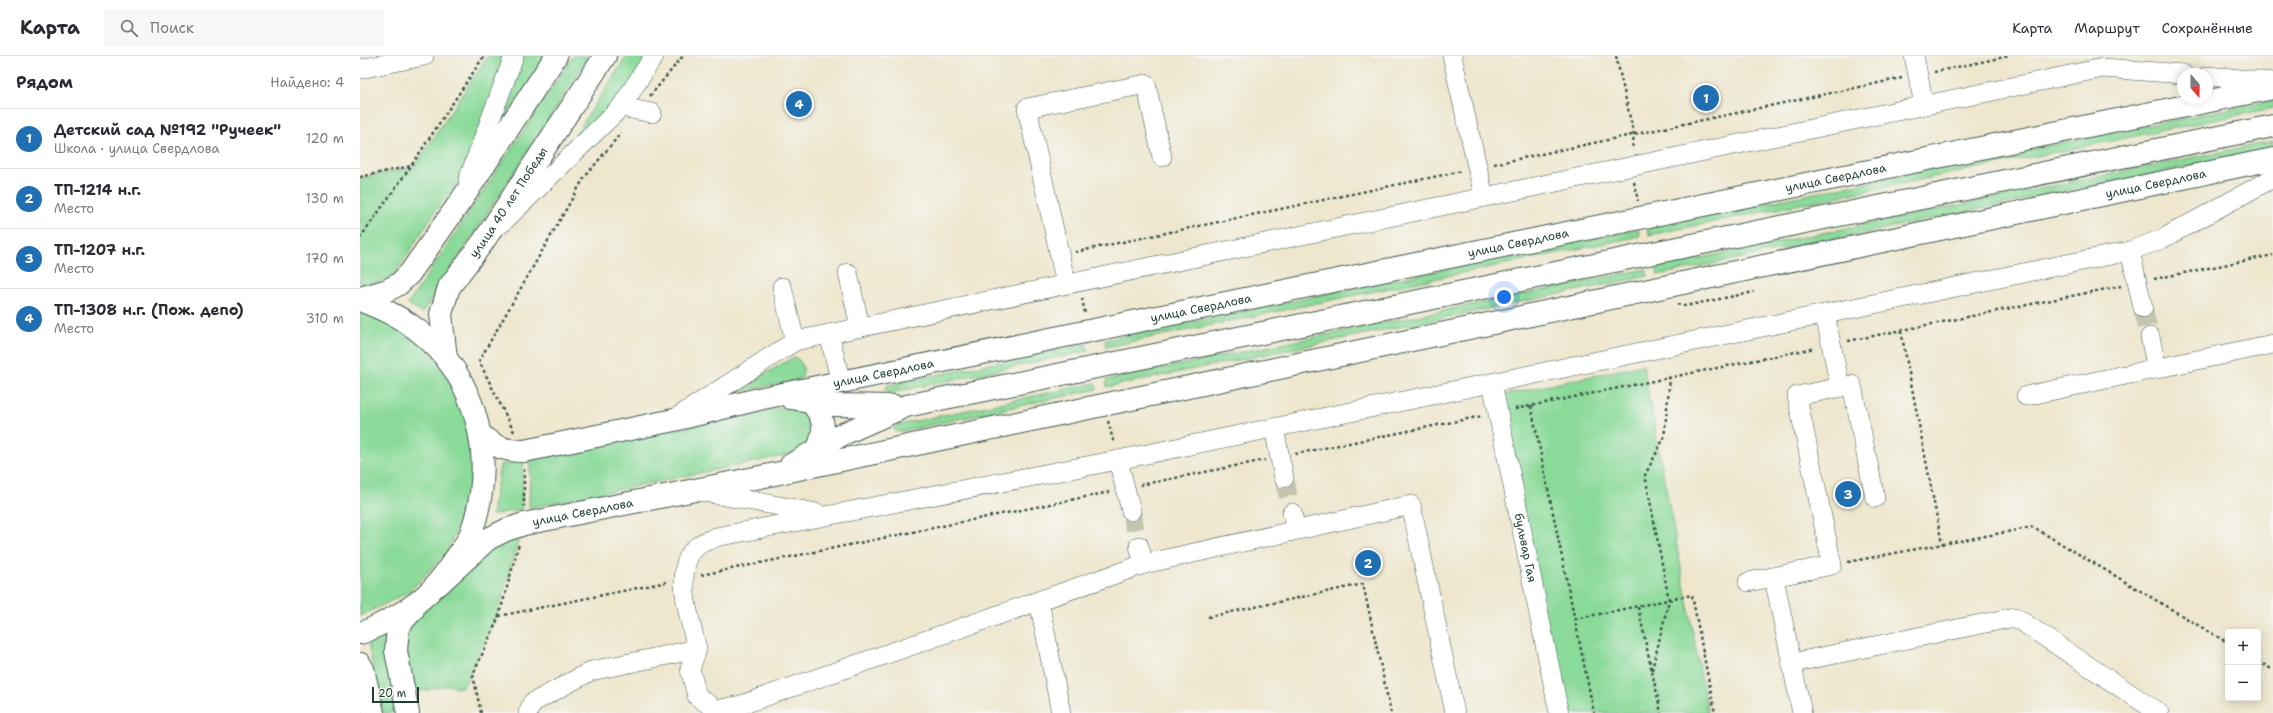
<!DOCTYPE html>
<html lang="ru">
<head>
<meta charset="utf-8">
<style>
  :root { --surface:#fff; --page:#f7f7f7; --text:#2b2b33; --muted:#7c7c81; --line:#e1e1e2; --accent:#1f6fb2 }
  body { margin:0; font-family:"Shantell Sans",sans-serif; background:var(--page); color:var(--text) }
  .controls { position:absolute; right:12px; bottom:12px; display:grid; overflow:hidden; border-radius:4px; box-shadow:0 2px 10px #0003 }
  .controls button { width:36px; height:36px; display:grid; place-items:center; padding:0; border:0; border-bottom:1px solid var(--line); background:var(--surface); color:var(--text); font:20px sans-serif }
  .compass { position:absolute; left:1817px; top:12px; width:36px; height:36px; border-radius:50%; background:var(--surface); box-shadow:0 2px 10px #0003; rotate:160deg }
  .scale { position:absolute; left:12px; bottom:10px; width:47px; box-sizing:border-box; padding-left:4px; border:2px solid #1f3d34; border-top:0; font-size:11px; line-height:14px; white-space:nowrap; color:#1f3d34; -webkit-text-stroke:3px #f6f6f2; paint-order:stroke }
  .you { position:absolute; left:1144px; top:241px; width:14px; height:14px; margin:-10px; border:3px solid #fff; border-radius:50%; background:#1a73e8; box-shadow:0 0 0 6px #1a73e833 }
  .badge { display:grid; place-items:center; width:26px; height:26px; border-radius:50%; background:var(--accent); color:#fff; font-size:13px; font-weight:700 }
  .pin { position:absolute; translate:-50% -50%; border:2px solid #fff; box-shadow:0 1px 4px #0006 }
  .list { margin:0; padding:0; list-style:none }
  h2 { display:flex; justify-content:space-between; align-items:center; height:52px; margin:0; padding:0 16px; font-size:17px }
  h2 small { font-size:13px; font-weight:400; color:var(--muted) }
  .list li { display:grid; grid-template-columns:26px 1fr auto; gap:12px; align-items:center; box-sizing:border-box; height:60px; padding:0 16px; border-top:1px solid var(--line) }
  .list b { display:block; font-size:15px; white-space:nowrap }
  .list p { margin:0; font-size:13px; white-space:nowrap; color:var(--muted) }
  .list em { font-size:13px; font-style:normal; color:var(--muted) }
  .icon { flex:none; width:22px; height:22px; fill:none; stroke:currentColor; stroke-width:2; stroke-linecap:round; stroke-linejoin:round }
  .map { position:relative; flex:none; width:1913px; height:657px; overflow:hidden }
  header { display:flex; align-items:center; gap:24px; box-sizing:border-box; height:56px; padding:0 20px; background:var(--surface); border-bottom:1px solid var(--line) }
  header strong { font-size:19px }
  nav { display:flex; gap:22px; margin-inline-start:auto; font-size:14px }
  .search { width:280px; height:36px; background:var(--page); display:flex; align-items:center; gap:10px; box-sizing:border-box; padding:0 14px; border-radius:4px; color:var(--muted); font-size:15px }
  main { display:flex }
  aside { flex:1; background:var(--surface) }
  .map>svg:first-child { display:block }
  .green { fill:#8ada99; stroke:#548c66 }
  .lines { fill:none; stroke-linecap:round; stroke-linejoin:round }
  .minor-tunnel { stroke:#c5c5af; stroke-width:19; stroke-dasharray:19 10; stroke-linecap:butt }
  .minor-casing { stroke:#3e564b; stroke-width:20 }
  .major-casing { stroke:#3e564b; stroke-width:24 }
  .path { stroke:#3e564b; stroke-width:2.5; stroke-dasharray:3 3; stroke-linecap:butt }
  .minor { stroke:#fff; stroke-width:19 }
  .major { stroke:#fff; stroke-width:22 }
  .labels { text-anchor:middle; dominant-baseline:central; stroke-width:4; stroke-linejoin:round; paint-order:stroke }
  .street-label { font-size:12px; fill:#1f3d34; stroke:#f6f6f2 }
</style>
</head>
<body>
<header>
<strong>Карта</strong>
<div class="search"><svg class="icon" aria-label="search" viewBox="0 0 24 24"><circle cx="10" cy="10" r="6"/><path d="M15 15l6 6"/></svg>Поиск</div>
<nav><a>Карта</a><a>Маршрут</a><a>Сохранённые</a></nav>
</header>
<main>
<aside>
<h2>Рядом<small>Найдено: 4</small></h2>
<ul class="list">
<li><span class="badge">1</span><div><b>Детский сад №192 &quot;Ручеек&quot;</b><p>Школа · улица Свердлова</p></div><em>120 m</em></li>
<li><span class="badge">2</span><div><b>ТП-1214 н.г.</b><p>Место</p></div><em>130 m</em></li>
<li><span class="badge">3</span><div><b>ТП-1207 н.г.</b><p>Место</p></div><em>170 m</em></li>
<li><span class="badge">4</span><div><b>ТП-1308 н.г. (Пож. депо)</b><p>Место</p></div><em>310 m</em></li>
</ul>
</aside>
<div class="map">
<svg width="1913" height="657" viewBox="0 0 1913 657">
  <rect width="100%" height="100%" fill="#f6f6f2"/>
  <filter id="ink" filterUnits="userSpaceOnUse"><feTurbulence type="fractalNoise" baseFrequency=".025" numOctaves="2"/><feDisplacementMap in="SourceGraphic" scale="8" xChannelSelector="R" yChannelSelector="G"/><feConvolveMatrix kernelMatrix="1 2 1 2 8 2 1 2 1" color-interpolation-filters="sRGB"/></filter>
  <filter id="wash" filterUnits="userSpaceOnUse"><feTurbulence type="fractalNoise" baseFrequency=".012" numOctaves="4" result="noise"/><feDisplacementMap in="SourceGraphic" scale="16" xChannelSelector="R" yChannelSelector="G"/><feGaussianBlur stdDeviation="0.9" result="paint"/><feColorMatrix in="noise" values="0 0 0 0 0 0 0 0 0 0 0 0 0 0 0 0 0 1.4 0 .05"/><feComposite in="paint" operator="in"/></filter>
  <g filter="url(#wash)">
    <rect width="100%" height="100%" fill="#eee7ce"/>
    <!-- green -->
    <path class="green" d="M128 0H145L105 118 78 151 33 221 9 229 0 227V122L54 111Z
      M162 0H187L136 76Z
      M213 0H230L62 257 48 248Z
      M267 0H291L264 41 194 111Z
      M1913 44V52L1289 179 1287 171Z
      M1913 85V93L1298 219 1296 211Z
      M1278 173 1280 180 746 291 745 284Z
      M1286 213 1288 220 747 331 746 324Z
      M0 250 46 273 81 306 105 348 115 396 109 449 86 497 49 536 0 560Z
      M726 288 728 295 530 337 525 335 524 332 528 329Z
      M434 301C444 306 445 314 441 323L380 336 379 333Z
      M1283 309 1348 657H1205L1139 340Z
      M735 327 737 333 539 376 534 375 533 372 537 369Z
      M439 348 447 352 458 376 442 396 169 452 170 403Z
      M163 404 162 453 132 459 140 409Z
      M160 478 137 559 105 627 102 631 95 632 90 629 52 637 45 581 52 565 116 497Z
      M24 580 40 657H23L7 583Z"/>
  </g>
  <g filter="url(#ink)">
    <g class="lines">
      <!-- minor-tunnel -->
      <path class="minor-tunnel" d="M1783 252 1790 281
        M924 422 932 457
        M771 455 779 490"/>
      <!-- minor casing -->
      <g class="minor-casing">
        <g id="minor">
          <path d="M1092 0 1124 141"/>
          <path d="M1554 0 1564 49"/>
          <path d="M0 13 64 0"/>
          <path d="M1847 20 1913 26"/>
          <path d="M261 51 292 57"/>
          <path d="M108 124 154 0"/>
          <path d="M141 168 261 51 294 0"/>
          <path d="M1770 195 1783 252"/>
          <path d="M488 217 500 271"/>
          <path d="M706 228 667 52 786 28 802 101"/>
          <path d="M422 231 435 285"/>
          <path d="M1465 258 1480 331"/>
          <path d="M469 278 481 327"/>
          <path d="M1790 281 1797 313"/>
          <path id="s1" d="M1132 327 1199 657"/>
          <path d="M1666 340 1913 288"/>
          <path d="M319 360 435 285 1743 12 1823 18"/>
          <path d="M914 372 924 422"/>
          <path d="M758 404 771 455"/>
          <path d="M338 435 457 457"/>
          <path d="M932 457 936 474"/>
          <path d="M779 490 784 508"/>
          <path d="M1414 522 1442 657"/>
          <path d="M1388 526 1472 509 1437 340 1492 329 1515 442"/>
          <path d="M679 545 701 657"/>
          <path d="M337 593 330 613 337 640 356 654 381 649 784 508 1051 449 1095 657"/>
          <path d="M1432 607 1655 561 1799 657"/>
          <path d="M168 657 172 647 231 615 337 593C331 565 310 508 339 489 344 485 351 484 356 481L758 404 1770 195 1802 183 1913 122"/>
        </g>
      </g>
      <!-- major casing -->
      <g class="major-casing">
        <g id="major">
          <path d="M0 242 28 234 39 228 50 217 100 146 196 0"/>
          <path d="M0 244C20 252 39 260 56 273 119 321 137 404 111 477 107 489 97 500 90 510 72 538 54 551 25 566 17 570 9 575 0 577"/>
          <path id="s2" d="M86 302 81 258 89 231 123 186 245 0"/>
          <path d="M431 342 474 349 534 350"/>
          <path d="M449 344C464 361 467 371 458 392"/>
          <path id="s3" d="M121 379C135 391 145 395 164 395L314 364 403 342 1913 32"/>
          <path d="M431 409 483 378 546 350 1913 70"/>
          <path id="s4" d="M78 529 128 483 146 474 164 468 410 419 1913 103"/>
          <path d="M0 608 3 613 13 657"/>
          <path d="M48 657 36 595 38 570 53 554"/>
        </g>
      </g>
      <!-- path -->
      <path class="path" d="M1256 0 1274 79 1272 94
        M1574 16 1649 0
        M290 40 323 0
        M1134 108 1542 22
        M0 121 51 110
        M1274 126 1278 145
        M0 182 51 110 124 0
        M715 196 1102 115
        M1794 223 1913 199
        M722 242 725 258
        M1317 248 1325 250 1394 236
        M1541 275 1582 488
        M1488 285 1761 230
        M1171 350 1234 657
        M1155 353 1455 292
        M748 365 754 388
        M154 376 119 305 224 122 261 77
        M935 398 1122 360
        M164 413V450
        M780 429 905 404
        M1488 506 1673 471 1868 587
        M341 519 750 436
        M1278 551 1301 657
        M139 560 307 526
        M848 561 1003 528 1031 657
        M1215 563 1332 539 1355 657
        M1898 605 1913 614
        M1292 614 1309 544 1285 419 1304 382 1310 322
        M121 657 113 619 139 560 159 488"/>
      <!-- minor -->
      <use href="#minor" class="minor"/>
      <!-- major -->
      <use href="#major" class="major"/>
    </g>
  </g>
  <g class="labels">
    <!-- street labels -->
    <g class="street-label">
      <text stroke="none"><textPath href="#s3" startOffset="1387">улица Свердлова</textPath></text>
      <text stroke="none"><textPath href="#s4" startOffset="1774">улица Свердлова</textPath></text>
      <text stroke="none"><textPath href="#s2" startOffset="176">улица 40 лет Победы</textPath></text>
      <text stroke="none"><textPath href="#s3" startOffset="1063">улица Свердлова</textPath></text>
      <text stroke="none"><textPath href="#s3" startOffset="739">улица Свердлова</textPath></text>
      <text stroke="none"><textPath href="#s3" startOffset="415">улица Свердлова</textPath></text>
      <text stroke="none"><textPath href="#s4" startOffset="167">улица Свердлова</textPath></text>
      <text stroke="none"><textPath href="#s1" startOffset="168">бульвар Гая</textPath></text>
    </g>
  </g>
</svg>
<div class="controls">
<button>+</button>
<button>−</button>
</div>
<svg class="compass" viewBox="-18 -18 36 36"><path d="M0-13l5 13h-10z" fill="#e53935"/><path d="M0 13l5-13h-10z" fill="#7c7c81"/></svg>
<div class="scale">20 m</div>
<div class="you"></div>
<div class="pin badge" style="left:1346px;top:42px">1</div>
<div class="pin badge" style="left:1008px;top:507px">2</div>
<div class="pin badge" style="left:1488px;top:438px">3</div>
<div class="pin badge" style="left:439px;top:48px">4</div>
</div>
</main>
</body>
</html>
